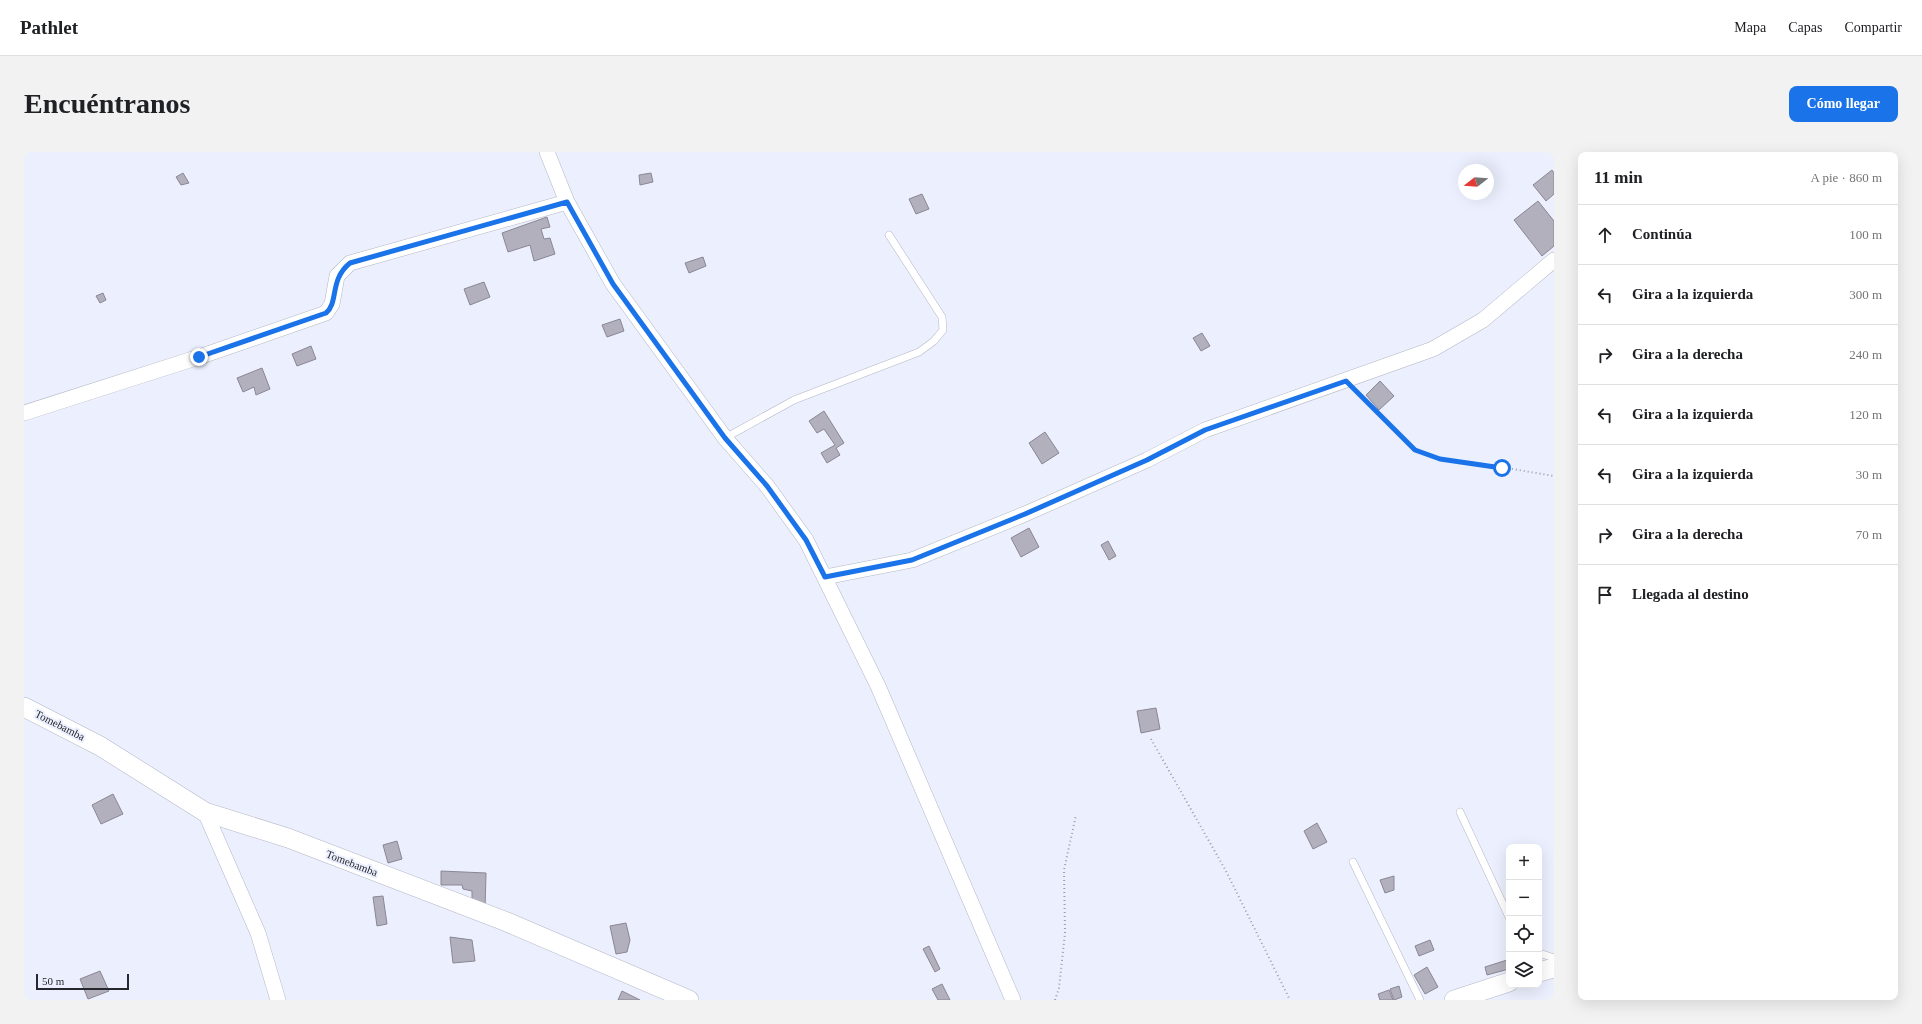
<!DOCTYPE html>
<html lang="es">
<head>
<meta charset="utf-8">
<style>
  :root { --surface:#fff; --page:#f2f2f2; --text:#202124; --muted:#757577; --line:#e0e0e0; --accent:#1a73e8 }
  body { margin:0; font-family:Georgia,serif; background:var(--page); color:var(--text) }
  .controls { position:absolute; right:12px; bottom:12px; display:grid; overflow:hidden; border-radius:8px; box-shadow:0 4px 16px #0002 }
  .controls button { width:36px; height:36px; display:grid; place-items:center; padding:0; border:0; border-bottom:1px solid var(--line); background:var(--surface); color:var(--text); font:20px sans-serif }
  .compass { position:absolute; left:1434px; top:12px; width:36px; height:36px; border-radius:50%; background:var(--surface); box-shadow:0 4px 16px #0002; rotate:253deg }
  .scale { position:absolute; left:12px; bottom:10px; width:93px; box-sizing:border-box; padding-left:4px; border:2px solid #27282d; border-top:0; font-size:11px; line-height:14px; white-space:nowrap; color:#27282d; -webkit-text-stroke:3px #ecf0fe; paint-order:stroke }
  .stop { position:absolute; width:12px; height:12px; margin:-9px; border:3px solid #1a73e8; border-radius:50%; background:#fff }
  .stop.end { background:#1a73e8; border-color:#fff; box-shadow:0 1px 4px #0008 }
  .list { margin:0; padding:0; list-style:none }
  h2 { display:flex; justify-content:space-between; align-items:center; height:52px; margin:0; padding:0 16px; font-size:17px }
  h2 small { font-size:13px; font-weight:400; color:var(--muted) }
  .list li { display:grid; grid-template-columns:26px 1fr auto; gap:12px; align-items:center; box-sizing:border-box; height:60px; padding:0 16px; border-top:1px solid var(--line) }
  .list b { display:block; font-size:15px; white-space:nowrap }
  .list em { font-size:13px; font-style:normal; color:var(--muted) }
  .icon { flex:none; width:22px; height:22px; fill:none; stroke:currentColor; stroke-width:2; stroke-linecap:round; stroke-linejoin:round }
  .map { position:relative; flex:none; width:1530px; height:848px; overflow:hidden; border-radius:8px }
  header { display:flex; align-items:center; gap:24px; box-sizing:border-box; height:56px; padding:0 20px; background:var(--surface); border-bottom:1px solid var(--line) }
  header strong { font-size:19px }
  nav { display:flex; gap:22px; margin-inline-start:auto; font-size:14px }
  .intro { display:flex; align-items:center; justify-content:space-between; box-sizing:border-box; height:96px; padding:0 24px }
  h1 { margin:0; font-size:28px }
  .button { padding:10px 18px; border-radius:8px; background:var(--accent); color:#fff; font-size:14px; font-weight:700 }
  main { display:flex; gap:24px; padding:0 24px }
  aside { flex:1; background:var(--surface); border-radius:8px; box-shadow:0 4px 16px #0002 }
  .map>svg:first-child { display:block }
  .building { fill:#b3b0bd; stroke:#8a8694 }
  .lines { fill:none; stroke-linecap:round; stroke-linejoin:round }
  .service-casing { stroke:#b3b7c4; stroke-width:8 }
  .minor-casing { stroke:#b3b7c4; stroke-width:16 }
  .tertiary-casing { stroke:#b3b7c4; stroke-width:20 }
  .path { stroke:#9b9ea8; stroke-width:2; stroke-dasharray:1 3; stroke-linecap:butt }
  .service { stroke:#fff; stroke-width:7 }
  .minor { stroke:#fff; stroke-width:15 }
  .tertiary { stroke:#fff; stroke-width:19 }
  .route { stroke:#1a73e8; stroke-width:5 }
  .labels { text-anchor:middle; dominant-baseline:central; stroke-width:4; stroke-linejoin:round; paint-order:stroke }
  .street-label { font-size:11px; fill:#27282d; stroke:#ecf0fe }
</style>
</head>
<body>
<header>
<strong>Pathlet</strong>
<nav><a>Mapa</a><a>Capas</a><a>Compartir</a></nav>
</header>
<div class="intro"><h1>Encuéntranos</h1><a class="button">Cómo llegar</a></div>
<main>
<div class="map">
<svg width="1530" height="848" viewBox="0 0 1530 848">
  <rect width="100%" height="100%" fill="#ecf0fe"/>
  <!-- building -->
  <path class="building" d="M1528 18 1530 21V42L1522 49 1509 33Z
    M159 21 165 31 157 33 152 25Z
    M627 21 629 30 616 33 615 23Z
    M898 42 905 57 892 62 885 47Z
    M1514 49 1530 69V94L1518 104 1490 68Z
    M523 65 526 75 517 77 520 87 526 86 531 102 510 109 506 93 484 100 478 81Z
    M679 105 682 114 665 121 661 111Z
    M460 130 466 145 446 153 440 137Z
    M79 141 82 148 76 151 72 144Z
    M596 167 600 179 583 185 578 173Z
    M1178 181 1186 194 1177 199 1169 186Z
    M287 194 292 207 273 214 268 202Z
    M238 216 246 237 232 243 230 235 219 240 213 226Z
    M1356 229 1370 244 1355 258 1342 243Z
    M800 259 820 291 812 296 816 303 803 311 797 301 811 293 800 277 793 281 785 269Z
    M1021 280 1035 301 1018 312 1005 291Z
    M1005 376 1015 395 997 405 987 386Z
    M1084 389 1092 404 1085 408 1077 393Z
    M1132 556 1136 577 1117 581 1113 559Z
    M89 642 99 662 77 672 68 653Z
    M1293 671 1303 690 1289 697 1280 679Z
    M373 689 378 707 364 711 359 693Z
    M417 719 462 721 461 757 448 753V739L439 737 438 733H417Z
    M1370 724V738L1361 741 1356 728Z
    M359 744 363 772 353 774 349 745Z
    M602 771 606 788 603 800 592 802 586 774Z
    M426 785 448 788 451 809 429 811Z
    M1406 788 1410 798 1395 804 1391 794Z
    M905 794 916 817 911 820 899 797Z
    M1483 808 1485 817 1463 823 1461 815Z
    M1403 815 1414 835 1401 842 1390 823Z
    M76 819 85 839 64 847 56 827Z
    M918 832 926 848H914L908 837Z
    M1375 834 1378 845 1370 848 1366 837Z
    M1365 838 1369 848H1356L1354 842Z
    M598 839 616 848H594Z"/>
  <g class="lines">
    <!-- service casing -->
    <g class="service-casing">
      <path id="service" d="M701 286 770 248 895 200 910 189 919 178 918 165 865 83
        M1436 660 1485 765
        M1329 710 1396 848
        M1515 801 1530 806"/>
    </g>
    <!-- minor casing -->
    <g class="minor-casing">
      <path id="minor" d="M523 0 543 50 589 132 701 286 743 334 782 388 854 534 989 848
        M0 261 175 205 302 161 308 152 313 124 326 111 543 50
        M801 425 888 408 1001 362 1123 308 1181 278 1409 197 1459 168 1530 108
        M181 660 234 781 254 848"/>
    </g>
    <!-- tertiary casing -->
    <g class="tertiary-casing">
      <path id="tertiary" d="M0 555 76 594 181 660 264 686 483 770 665 848
        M1515 820 1530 816
        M1430 848 1485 830"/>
    </g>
    <!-- path -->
    <path class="path" d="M1331 238 1391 298 1416 307 1453 311 1530 324
      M1127 587 1202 719 1266 848
      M1031 848 1035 836 1041 781 1040 718 1052 663"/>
    <!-- service -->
    <use href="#service" class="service"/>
    <!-- minor -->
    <use href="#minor" class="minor"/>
    <!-- tertiary -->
    <use href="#tertiary" class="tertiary"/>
  </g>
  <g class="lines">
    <!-- route -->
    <path class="route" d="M175 205 302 161C315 150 305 128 326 111L543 50 589 132 701 286 743 334 782 388 801 425 888 408 1001 362 1123 308 1181 278 1322 229 1391 298 1416 307 1478 316"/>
  </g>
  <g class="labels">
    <!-- street labels -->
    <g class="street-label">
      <text transform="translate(36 573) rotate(27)">Tomebamba</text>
      <text transform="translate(328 711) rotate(21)">Tomebamba</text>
    </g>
  </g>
</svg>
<div class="controls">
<button>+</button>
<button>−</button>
<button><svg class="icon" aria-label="locate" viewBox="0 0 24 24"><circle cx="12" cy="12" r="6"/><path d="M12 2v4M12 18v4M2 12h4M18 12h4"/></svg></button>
<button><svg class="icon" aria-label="layers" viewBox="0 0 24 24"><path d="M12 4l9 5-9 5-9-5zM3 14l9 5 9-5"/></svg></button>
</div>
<svg class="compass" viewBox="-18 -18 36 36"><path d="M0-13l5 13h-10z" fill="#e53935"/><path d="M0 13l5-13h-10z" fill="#757577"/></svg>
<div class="scale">50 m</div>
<div class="stop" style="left:1478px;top:316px"></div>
<div class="stop end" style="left:175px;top:205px"></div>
</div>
<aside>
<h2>11 min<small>A pie · 860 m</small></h2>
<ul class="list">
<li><svg class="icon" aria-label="ahead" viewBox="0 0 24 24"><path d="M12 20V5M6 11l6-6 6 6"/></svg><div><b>Continúa</b></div><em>100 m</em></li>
<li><svg class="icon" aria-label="left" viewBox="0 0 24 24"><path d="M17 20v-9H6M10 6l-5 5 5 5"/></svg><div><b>Gira a la izquierda</b></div><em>300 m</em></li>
<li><svg class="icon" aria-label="right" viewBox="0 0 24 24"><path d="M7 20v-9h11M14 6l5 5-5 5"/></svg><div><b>Gira a la derecha</b></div><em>240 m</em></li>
<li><svg class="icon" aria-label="left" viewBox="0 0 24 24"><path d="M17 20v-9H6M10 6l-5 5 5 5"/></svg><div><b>Gira a la izquierda</b></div><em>120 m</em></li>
<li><svg class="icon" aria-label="left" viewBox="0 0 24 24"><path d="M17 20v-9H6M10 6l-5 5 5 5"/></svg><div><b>Gira a la izquierda</b></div><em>30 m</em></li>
<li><svg class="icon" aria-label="right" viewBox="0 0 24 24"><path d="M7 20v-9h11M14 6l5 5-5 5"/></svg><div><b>Gira a la derecha</b></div><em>70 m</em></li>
<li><svg class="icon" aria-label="arrive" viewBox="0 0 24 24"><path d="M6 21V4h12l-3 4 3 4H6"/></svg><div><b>Llegada al destino</b></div></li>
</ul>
</aside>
</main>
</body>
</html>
